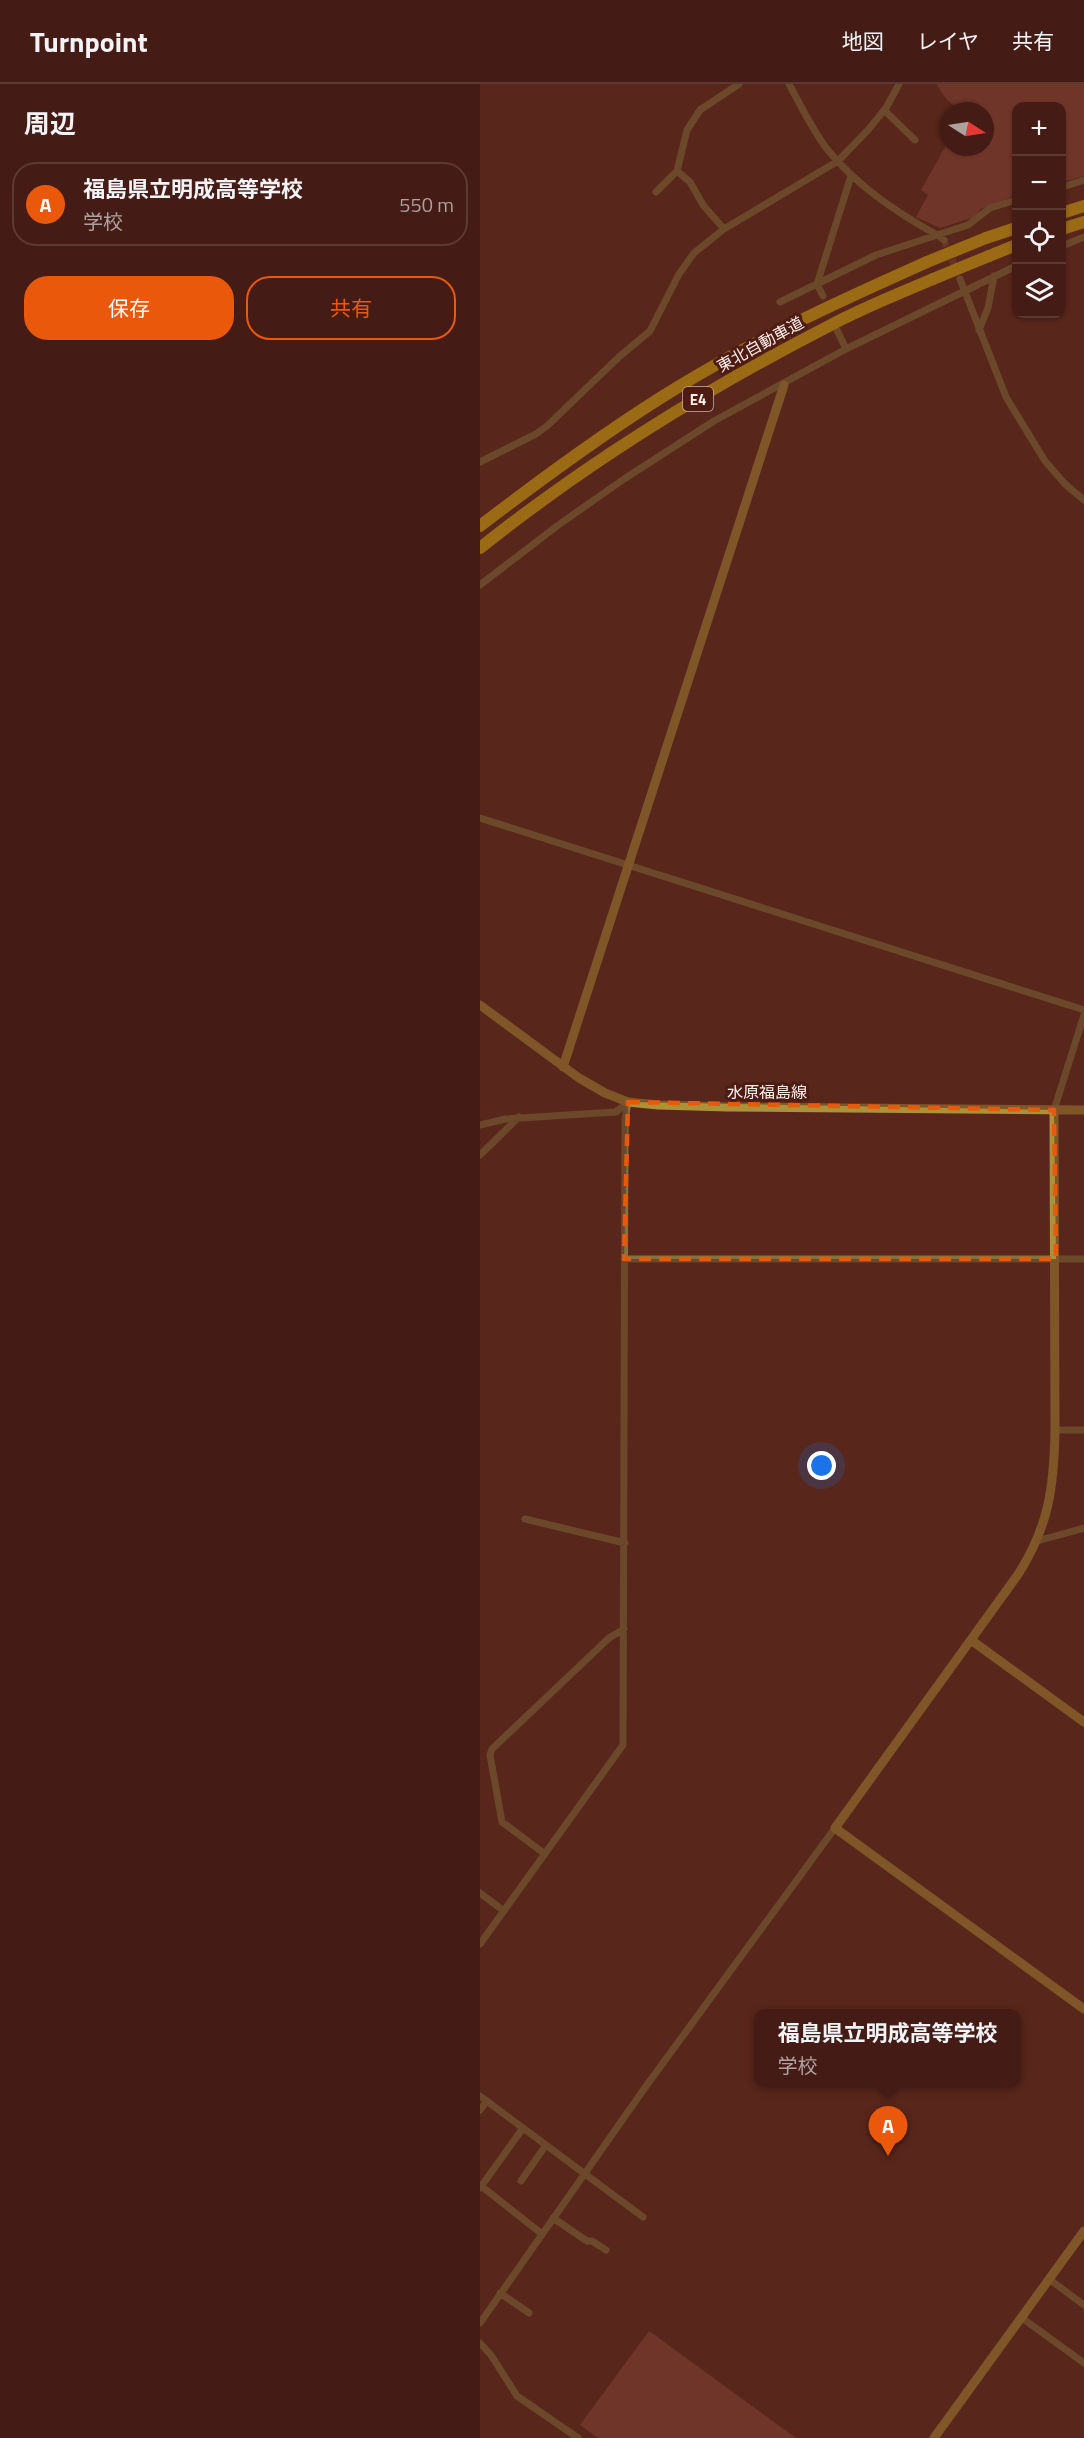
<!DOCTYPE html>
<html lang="ja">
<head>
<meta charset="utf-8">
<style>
  :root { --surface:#441c15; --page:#4e2922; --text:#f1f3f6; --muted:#afa1a0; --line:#5c3a34; --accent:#ea580c }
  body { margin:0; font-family:"Titillium Web","Noto Sans JP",sans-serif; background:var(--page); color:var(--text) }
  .controls { position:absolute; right:18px; top:18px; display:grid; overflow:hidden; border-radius:12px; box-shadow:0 2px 4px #0004 }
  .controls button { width:54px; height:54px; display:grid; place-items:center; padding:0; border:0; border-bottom:2px solid var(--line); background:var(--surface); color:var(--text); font:30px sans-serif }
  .compass { position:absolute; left:460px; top:18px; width:54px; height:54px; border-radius:50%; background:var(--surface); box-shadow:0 2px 4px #0004; rotate:102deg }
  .you { position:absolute; left:342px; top:1382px; width:21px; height:21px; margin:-15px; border:4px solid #fff; border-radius:50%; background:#1a73e8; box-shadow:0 0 0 9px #1a73e833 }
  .badge { display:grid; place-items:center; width:39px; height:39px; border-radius:50%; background:var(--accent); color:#fff; font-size:20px; font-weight:700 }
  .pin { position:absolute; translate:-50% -50px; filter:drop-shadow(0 2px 3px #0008) }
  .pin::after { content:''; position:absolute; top:32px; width:21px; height:18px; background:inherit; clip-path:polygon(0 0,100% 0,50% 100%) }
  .popup { position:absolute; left:274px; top:1925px; width:267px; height:78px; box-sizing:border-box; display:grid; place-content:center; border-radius:12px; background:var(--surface); filter:drop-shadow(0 2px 4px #0005); font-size:20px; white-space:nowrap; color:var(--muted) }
  .popup b { font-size:22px; color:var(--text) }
  .popup::after { content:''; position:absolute; left:50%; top:100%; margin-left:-12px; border:12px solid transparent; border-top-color:var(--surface) }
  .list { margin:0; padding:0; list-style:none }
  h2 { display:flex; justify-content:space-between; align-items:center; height:78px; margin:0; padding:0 24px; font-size:26px }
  h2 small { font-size:20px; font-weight:400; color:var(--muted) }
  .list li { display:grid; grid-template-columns:39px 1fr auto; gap:18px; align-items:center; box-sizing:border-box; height:84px; margin:0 12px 12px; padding:0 12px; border:2px solid var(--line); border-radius:24px }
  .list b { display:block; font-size:22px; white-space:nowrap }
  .list p { margin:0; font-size:20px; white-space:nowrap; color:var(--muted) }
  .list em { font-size:20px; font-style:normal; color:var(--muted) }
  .actions { display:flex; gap:12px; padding:18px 24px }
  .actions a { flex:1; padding:14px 0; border:2px solid var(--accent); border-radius:24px; text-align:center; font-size:21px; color:var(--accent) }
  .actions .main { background:var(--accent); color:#fff }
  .icon { flex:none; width:33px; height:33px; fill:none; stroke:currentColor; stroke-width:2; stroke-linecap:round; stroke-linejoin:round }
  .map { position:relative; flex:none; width:604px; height:2354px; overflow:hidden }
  header { display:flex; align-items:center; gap:36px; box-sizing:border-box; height:84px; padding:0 30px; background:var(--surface); border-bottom:2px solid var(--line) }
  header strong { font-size:28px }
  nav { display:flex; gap:33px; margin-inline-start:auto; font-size:21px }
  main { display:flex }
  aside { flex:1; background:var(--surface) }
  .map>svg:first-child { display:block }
  .green { fill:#8c483b }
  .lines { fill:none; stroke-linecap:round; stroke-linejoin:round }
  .street-tunnel { stroke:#72443b; stroke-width:7; stroke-dasharray:7 3.5; stroke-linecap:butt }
  .street { stroke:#82723d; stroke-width:7 }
  .secondary { stroke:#ab9137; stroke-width:9 }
  .highway { stroke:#e8be0d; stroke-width:12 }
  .highway-bridge { stroke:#e8be0d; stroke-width:12 }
  .marked { fill:none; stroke:#e8590c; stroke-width:4.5; stroke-dasharray:12 8; stroke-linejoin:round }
  .labels { text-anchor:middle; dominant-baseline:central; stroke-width:6; stroke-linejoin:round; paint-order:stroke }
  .shield { fill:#4e1c12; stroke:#c7aea9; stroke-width:1.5 }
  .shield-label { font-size:15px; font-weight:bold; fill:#fbedea }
  .street-label { font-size:16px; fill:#fbedea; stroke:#4e1c12 }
</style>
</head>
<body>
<header>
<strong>Turnpoint</strong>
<nav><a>地図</a><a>レイヤ</a><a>共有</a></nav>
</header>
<main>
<aside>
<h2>周辺<small></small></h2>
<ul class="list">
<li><span class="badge">A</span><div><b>福島県立明成高等学校</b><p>学校</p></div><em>550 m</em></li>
</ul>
<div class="actions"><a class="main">保存</a><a>共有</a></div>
</aside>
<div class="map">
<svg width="604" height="2354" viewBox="0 0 604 2354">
  <rect width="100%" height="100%" fill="#5a261c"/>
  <!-- green -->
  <path class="green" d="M457 0H604V92L582 98V22H536V111L501 125 494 133 460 144 436 133 448 111 441 106 469 56V63H505V27C480 27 468 23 457 0Z
    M169 2247 316 2354H118L100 2341Z"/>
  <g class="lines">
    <!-- street-tunnel -->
    <path class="street-tunnel" d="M464 156 477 188"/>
    <!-- street -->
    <path class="street" d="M309 0C321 22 332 45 347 65 377 102 416 128 457 151L488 141 510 124 536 116
      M404 26 435 56
      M197 87 210 98 223 121 244 145
      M582 103 604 96
      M176 108 197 87 207 46 220 26 259 0
      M582 162 604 153
      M480 195 526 313 565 377 585 400 604 416
      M343 212 337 200 371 92
      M300 218 396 171 457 151 464 156
      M357 246 366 265
      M499 246 508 224 514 192
      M0 378 56 350 67 342 140 272 170 247 199 190 214 169 244 145 358 77 388 46 406 24 419 0
      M0 501 77 442 144 395 234 337 366 265 536 182
      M0 734 604 926
      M574 1026 604 931
      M0 1041 25 1035 136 1028 148 1018
      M0 1071 39 1033
      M144 1175H604
      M575 1346H604
      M45 1435 145 1459
      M557 1457 604 1444
      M65 1770 22 1738 10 1671 12 1665 129 1554 144 1545
      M0 1809 24 1827
      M0 1860 143 1661 145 1036 148 1018
      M0 2012 163 2133
      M0 2026 7 2017
      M41 2097 66 2061
      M0 2101 62 2150
      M0 2104 43 2044
      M73 2134 107 2157H112L126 2166
      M569 2195 604 2221
      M20 2209 49 2229
      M542 2234 604 2279
      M0 2239 164 2005 355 1744
      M0 2259 11 2271 37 2312 98 2354"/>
    <!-- secondary -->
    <path class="secondary" d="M0 921 99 994 125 1009 148 1018 178 1021 248 1023 604 1026
      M83 983 304 301
      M574 1026 575 1346C574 1403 569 1443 537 1492L355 1744 604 1925
      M491 1556 604 1638
      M454 2354 604 2147"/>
    <!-- highway -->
    <path class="highway" d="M582 129 604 122
      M582 145 604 138
      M506 154 536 144
      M509 172 536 161
      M0 442C64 393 129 345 198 303 278 254 362 216 447 178
      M0 464C108 378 226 305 349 242 382 224 418 210 453 195"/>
    <!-- highway-bridge -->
    <path class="highway-bridge" d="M447 178 506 154
      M453 195 509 172"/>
  </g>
  <!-- marked area -->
  <path d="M0 0H604V2354H0ZM148 1018 574 1026 576 1175H144Z" fill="#5a261c" fill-opacity=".55" fill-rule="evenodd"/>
  <path class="marked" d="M148 1018 574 1026 576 1175H144Z"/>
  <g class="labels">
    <!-- shield labels -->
    <rect class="shield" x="203" y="303" width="30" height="24" rx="4.5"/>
    <g class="shield-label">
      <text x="218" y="315">E4</text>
    </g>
    <!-- street labels -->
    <g class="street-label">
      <text transform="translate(280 260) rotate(-29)">東北自動車道</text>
      <text x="287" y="1008">水原福島線</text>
    </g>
  </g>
</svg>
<div class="controls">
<button>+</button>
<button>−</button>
<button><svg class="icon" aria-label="locate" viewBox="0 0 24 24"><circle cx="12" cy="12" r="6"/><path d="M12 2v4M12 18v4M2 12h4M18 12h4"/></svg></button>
<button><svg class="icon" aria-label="layers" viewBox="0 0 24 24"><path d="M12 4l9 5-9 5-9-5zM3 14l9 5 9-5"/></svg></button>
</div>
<svg class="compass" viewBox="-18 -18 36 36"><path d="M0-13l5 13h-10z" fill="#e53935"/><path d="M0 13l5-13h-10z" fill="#afa1a0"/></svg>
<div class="you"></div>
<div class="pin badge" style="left:408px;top:2072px">A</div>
<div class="popup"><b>福島県立明成高等学校</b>学校</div>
</div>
</main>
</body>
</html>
